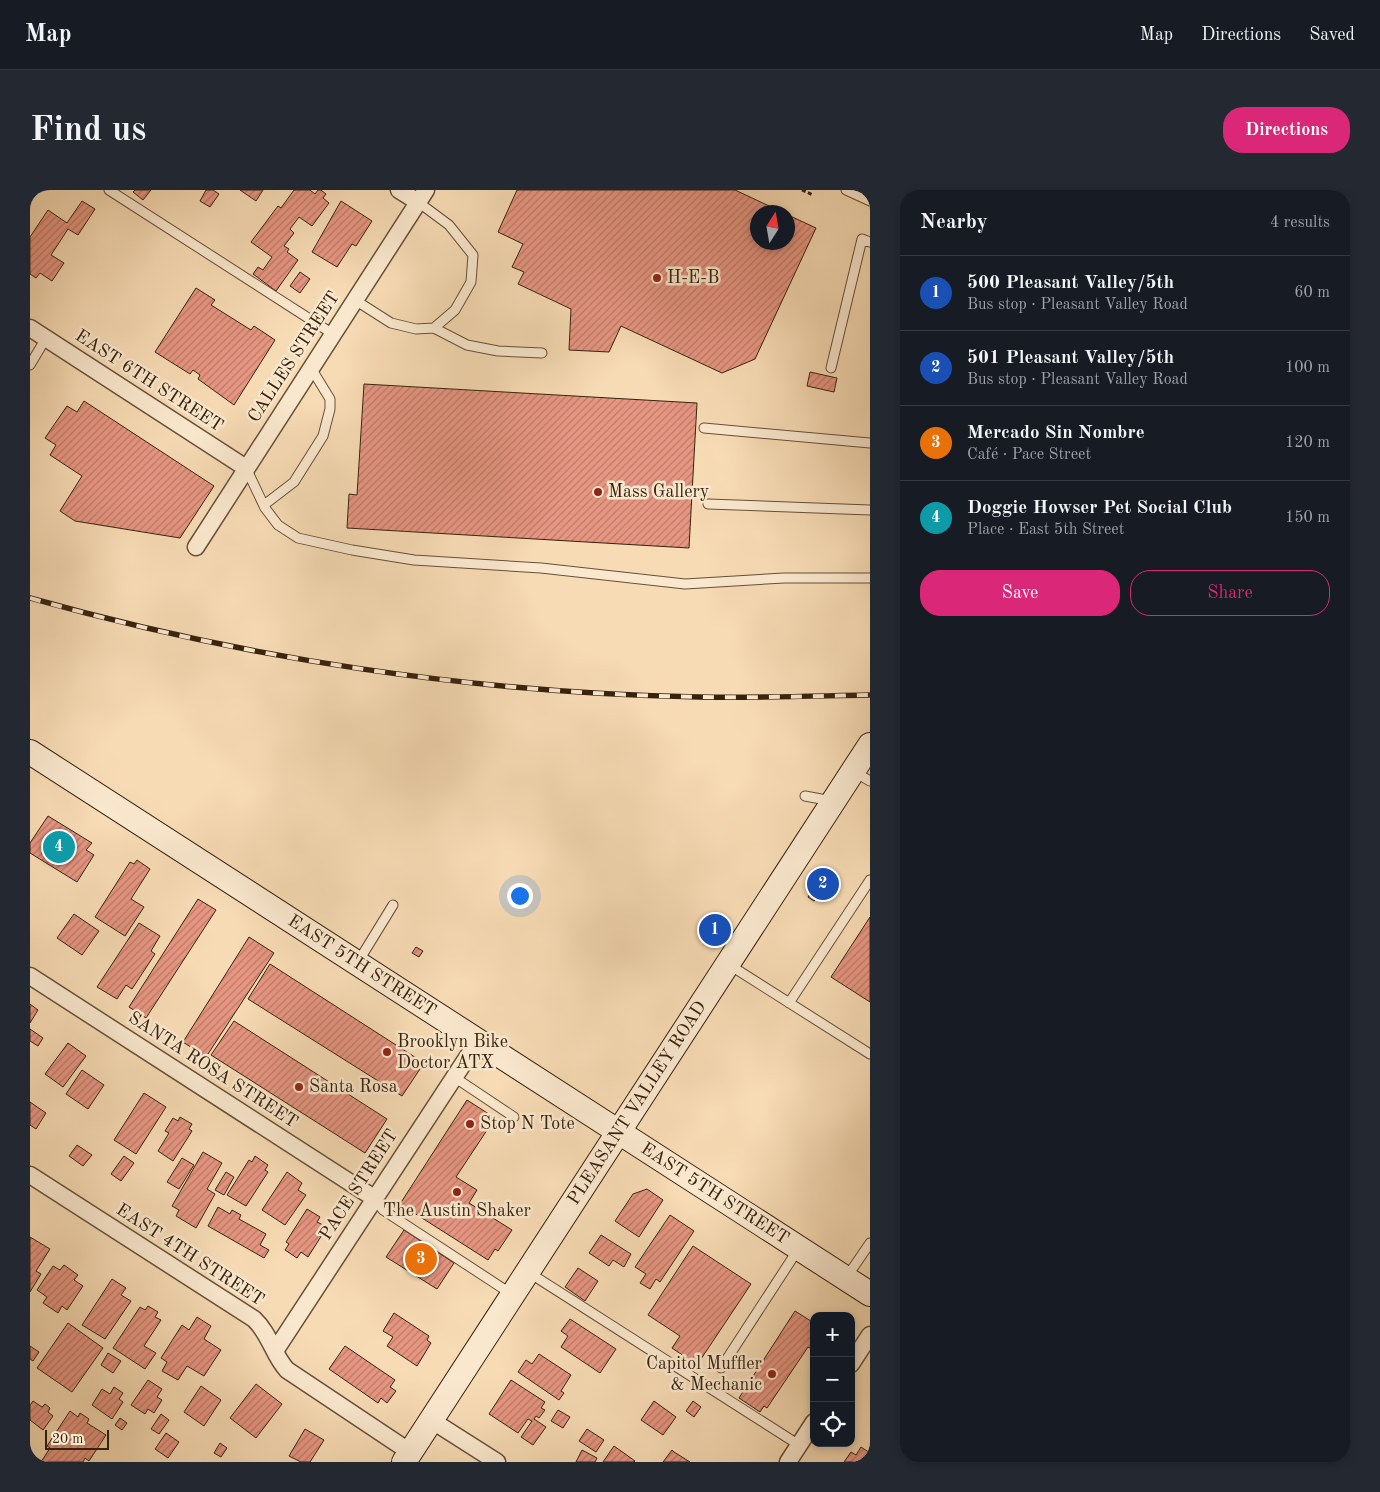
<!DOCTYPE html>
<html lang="en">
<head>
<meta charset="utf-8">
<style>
  :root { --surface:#171b24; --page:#242831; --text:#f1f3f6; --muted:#9ea1a6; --line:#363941; --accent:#db2777 }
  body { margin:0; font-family:"Old Standard TT",serif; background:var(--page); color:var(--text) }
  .controls { position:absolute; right:15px; bottom:15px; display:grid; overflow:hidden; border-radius:10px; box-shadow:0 2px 8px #0003 }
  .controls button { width:45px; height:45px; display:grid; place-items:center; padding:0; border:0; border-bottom:1px solid var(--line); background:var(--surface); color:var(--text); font:25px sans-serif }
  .compass { position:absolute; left:720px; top:15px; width:45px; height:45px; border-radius:50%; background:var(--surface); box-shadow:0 2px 8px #0003; rotate:11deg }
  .scale { position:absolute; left:15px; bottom:12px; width:64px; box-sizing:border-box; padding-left:5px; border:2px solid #37220f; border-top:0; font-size:14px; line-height:18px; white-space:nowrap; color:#37220f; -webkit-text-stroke:4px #fae8ce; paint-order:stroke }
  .you { position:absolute; left:489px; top:705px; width:18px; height:18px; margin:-12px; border:4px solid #fff; border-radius:50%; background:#1a73e8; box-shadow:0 0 0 8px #1a73e833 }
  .badge { display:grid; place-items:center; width:32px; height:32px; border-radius:50%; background:var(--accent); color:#fff; font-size:16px; font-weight:700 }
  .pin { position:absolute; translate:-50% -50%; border:2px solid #fff; box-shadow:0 1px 5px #0006 }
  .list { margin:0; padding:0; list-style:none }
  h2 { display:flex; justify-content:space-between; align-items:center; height:65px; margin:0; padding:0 20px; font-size:21px }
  h2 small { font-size:16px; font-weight:400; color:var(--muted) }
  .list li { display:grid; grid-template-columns:32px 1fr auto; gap:15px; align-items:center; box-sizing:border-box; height:75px; padding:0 20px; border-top:1px solid var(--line) }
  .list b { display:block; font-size:19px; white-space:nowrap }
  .list p { margin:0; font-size:16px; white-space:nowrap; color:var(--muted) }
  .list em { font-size:16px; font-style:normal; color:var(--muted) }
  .actions { display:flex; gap:10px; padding:15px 20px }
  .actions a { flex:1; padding:11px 0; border:1px solid var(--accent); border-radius:20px; text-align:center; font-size:18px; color:var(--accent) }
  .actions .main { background:var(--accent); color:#fff }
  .icon { flex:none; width:28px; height:28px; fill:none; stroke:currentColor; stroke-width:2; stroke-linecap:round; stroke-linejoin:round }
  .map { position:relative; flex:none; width:840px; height:1272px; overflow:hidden; border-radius:20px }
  header { display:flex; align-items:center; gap:30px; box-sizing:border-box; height:70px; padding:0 25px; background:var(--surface); border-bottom:1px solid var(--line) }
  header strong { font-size:24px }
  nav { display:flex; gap:28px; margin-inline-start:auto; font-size:18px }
  .intro { display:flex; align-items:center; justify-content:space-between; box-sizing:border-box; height:120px; padding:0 30px }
  h1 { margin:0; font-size:35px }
  .button { padding:12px 22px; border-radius:20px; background:var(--accent); color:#fff; font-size:18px; font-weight:700 }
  main { display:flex; gap:30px; padding:0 30px }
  aside { flex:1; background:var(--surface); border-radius:20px; box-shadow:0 2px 8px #0003 }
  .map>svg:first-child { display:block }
  .building { fill:url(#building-hatch); stroke:#37220f }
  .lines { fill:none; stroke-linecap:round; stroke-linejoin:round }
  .lane-casing { stroke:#675038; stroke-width:11 }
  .street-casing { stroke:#675038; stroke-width:19 }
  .secondary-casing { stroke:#37220f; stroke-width:26 }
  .path { stroke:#37220f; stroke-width:3; stroke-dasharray:4 2.5; stroke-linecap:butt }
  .lane { stroke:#fae8ce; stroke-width:9 }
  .street { stroke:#fae8ce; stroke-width:16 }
  .secondary { stroke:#fae8ce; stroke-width:24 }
  .rail-casing { stroke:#37220f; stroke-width:5.5 }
  .rail { stroke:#fae8ce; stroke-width:4; stroke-dasharray:11; stroke-linecap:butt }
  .poi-dot { fill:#8f2418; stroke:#fae8ce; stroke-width:2 }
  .labels { text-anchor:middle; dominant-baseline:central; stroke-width:5; stroke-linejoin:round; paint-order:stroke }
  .poi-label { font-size:18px; fill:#37220f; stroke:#fae8ce; text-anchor:start }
  .street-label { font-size:18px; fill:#37220f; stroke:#fae8ce }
</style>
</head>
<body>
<header>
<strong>Map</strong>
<nav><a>Map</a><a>Directions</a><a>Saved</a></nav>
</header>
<div class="intro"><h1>Find us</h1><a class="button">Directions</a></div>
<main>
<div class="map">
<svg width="840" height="1272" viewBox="0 0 840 1272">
  <defs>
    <pattern id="building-hatch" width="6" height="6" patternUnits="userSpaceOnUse" patternTransform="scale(1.25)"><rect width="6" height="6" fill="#e79682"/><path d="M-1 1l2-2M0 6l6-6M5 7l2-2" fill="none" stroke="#bc7a69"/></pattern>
  </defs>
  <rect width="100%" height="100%" fill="#f7dbb4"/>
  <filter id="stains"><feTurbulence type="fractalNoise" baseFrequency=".004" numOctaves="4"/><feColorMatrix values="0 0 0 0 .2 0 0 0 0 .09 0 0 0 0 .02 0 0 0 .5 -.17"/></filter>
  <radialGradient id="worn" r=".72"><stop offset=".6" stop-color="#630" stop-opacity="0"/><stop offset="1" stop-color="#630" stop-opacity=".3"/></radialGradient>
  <!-- building -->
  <path class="building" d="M105 0H121L113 10 103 2Z
    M176 0H183L189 4 180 17 170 11Z
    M210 0H233L226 11Z
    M264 0H280L285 4 288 0H291L296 4 293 8 299 13 282 36 269 27 260 39 264 43 254 56 259 59 257 62 268 70 246 101 223 84 228 77 233 80 242 67 221 52 248 16 251 18Z
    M487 0H705L752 22H728V52H758V25L786 38 725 169 692 183 591 136 579 162 539 160 541 119 488 94 494 82 482 77 493 54 468 42Z
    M52 11 65 19 48 45 38 39 21 65 34 73 22 91 10 83 6 88 0 84V47L18 20 37 33Z
    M311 11 342 31 326 56 322 54 307 77 282 62Z
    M270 82 280 89 270 103 260 96Z
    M166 98 185 110 181 115 221 140 224 136 245 150 204 215 168 189 170 185 163 180 160 184 125 162Z
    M780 182 807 188 804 202 777 196Z
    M334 194 667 213 659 358 317 338 319 304 327 305Z
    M54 211 184 296 150 348 45 331 30 321 52 286 20 265 26 255 15 248 37 216 47 222Z
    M18 626 62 653 56 660 64 665 47 692 0 663V653Z
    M107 670 120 679 101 709 114 717 95 746 65 727 100 672 104 674Z
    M787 694 793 697 784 711 778 707Z
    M168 709 186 720 116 828 99 817Z
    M44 724 69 741 52 765 27 748Z
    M840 727V812L801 787Z
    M109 733 130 746 121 761 125 764 102 799 96 795 87 809 67 797Z
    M219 747 244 763 176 867 153 852Z
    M386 757 393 761 389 767 382 763Z
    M240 774 394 873 372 906 218 809Z
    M0 814 8 820 0 833Z
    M204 831 357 929 335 963 181 865Z
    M0 839 13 848 8 856 0 851Z
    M38 853 56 866 33 897 15 884Z
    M52 880 74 895 58 919 36 904Z
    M114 903 136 917 106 964 84 950Z
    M437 910 465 928 426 987 447 1000 439 1013 482 1040 468 1061 465 1059 458 1070 370 1014Z
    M0 912 16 923 6 939 0 935Z
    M150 927 162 934 159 939 162 941 143 971 128 961 139 943 135 941 143 928 148 931Z
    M47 955 62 965 53 976 39 966Z
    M173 962 192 973 177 999 185 1004 166 1038 146 1026 149 1020 142 1016Z
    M94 966 104 973 91 991 81 984Z
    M225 966 238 975 235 980 238 982 216 1016 197 1005 219 970 222 972Z
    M152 968 164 975 149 999 137 992Z
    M196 982 204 987 194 1005 185 1000Z
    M257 982 272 993 268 1000 276 1005 255 1035 232 1020Z
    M617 999 633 1010 609 1047 585 1031 603 1004Z
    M188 1017 200 1024 202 1020 211 1025 209 1029 236 1044 230 1055 239 1060 234 1068 178 1036Z
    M277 1019 290 1027 287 1032 297 1037 278 1067 271 1062 267 1068 255 1060 259 1054 256 1052Z
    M640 1025 664 1041 630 1092 626 1089 620 1099 610 1093 616 1084 605 1077Z
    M374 1040 424 1073 407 1099 356 1067Z
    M571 1045 601 1064 594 1077 583 1070 579 1076 559 1063Z
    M0 1047 20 1059 6 1081 11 1084 0 1102Z
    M663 1056 721 1094 667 1175 642 1158 650 1146 618 1125Z
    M34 1075 48 1085 44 1090 53 1096 37 1120 32 1116 28 1123 13 1113 17 1107 7 1100 23 1076 30 1080Z
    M548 1078 568 1091 555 1111 535 1097Z
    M82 1089 96 1098 91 1105 101 1111 75 1149 52 1135Z
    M118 1116 128 1122 125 1127 131 1130 114 1156 126 1163 115 1179 83 1158 110 1117 115 1120Z
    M765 1121 784 1133V1160L778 1157 737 1218 734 1216 730 1222 709 1208Z
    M364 1123 399 1146 397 1150 401 1153 387 1176 357 1156 363 1147 353 1141Z
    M167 1127 181 1136 174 1149 191 1160 174 1186 157 1176 148 1190 132 1181 137 1172 131 1168 152 1135 159 1140Z
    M540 1129 586 1159 570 1183 531 1157 538 1146 531 1141Z
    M38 1133 73 1158 42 1202 7 1178Z
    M0 1156 9 1162 3 1171 0 1169Z
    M315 1156 365 1190 360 1197 366 1201 357 1213 351 1208 348 1213 299 1179Z
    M78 1163 91 1171 83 1183 71 1175Z
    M509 1164 541 1185 531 1201 534 1203 529 1210 488 1182 496 1170 502 1174Z
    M118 1190 132 1199 127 1207 132 1210 124 1223 118 1219 115 1224 101 1215Z
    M481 1190 515 1212 511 1218 515 1220 509 1228 506 1226 504 1229 516 1237 503 1255 491 1247 502 1231 498 1229 488 1243 459 1224Z
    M226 1194 252 1214 226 1248 200 1228Z
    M171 1196 191 1210 174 1236 154 1222Z
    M84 1197 93 1203 89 1209 93 1212 82 1229 62 1215 72 1199 80 1204Z
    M3 1211 12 1217 15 1214 20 1218 18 1222 23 1226 13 1240 0 1230V1215Z
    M624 1211 646 1227 633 1245 611 1230Z
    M663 1211 671 1217 664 1227 656 1221Z
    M528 1220 540 1227 533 1238 521 1231Z
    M40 1221 48 1227 50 1223 59 1229 57 1233 76 1245 59 1271 55 1268 53 1272H11L20 1258 17 1256Z
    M131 1224 139 1230 129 1244 121 1239Z
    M90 1228 97 1233 92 1240 85 1235Z
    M275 1239 294 1250 280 1272H271L259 1266Z
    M557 1239 574 1250 566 1262 549 1251Z
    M136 1243 149 1252 138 1268 125 1259Z
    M190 1253 197 1258 191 1267 184 1263Z
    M584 1256 605 1271 604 1272H573Z
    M831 1257 840 1263V1272H814L821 1262 826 1265Z
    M552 1260 567 1268 565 1272H546Z
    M642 1260 644 1262 660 1272H633Z"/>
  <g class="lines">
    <!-- lane casing -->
    <g class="lane-casing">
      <path id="lane" d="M79 0 303 144
        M816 0 840 11
        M325 110 361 133 386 139 404 138 425 120 441 92 443 65 419 35 388 12
        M404 138 437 155 468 161 512 163
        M0 175 16 148
        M801 178 832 49 840 52
        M674 238 840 253
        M216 278 235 318 248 335 268 348 322 360 384 370 511 378 655 394 754 388H840
        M678 314 840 320
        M234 315 264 292 293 246 300 219V209L281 178
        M823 581 840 591
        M775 606 802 611
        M328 772 363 715
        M698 774 840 864
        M759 813 840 690
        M424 887 484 927
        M344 1008 353 1020 483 1105
        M498 1082 769 1255
        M816 1088 840 1053
        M691 1178 769 1058"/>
    </g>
    <!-- street casing -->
    <g class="street-casing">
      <path id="street" d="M369 0 388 12
        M0 138 216 278
        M166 357 396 0
        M0 786 344 1008
        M0 985 224 1129C240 1144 243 1165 257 1180L380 1262
        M245 1161 448 851
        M821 1174 840 1145
        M401 1230 467 1272
        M758 1272 784 1232"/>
    </g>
    <!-- secondary casing -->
    <g class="secondary-casing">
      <g id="secondary">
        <path id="s1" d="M0 562 840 1104"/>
        <path id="s2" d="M374 1272 840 555"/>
      </g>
    </g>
    <!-- path -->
    <path class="path" d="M772 0 783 5"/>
    <!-- lane -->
    <use href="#lane" class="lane"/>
    <!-- street -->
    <use href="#street" class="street"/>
    <!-- secondary -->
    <use href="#secondary" class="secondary"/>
    <!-- rail casing -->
    <g class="rail-casing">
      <path id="rail" d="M0 408C216 469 445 503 669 507 726 508 783 506 840 505"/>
    </g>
    <!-- rail -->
    <use href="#rail" class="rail"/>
  </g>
  <!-- markers -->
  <g class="poi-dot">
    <circle cx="627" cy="88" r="5"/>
    <circle cx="568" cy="302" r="5"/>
    <circle cx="357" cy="862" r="5"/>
    <circle cx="269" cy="897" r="5"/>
    <circle cx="440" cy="934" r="5"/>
    <circle cx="427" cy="1002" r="5"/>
    <circle cx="742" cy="1184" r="5"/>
  </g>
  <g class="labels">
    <!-- poi labels -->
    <g class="poi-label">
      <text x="637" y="88">H-E-B</text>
      <text x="578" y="302">Mass Gallery</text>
      <text x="367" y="852">Brooklyn Bike<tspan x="367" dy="21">Doctor ATX</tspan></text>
      <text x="279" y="897">Santa Rosa</text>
      <text x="450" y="934">Stop N Tote</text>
      <text x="427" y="1021" text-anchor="middle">The Austin Shaker</text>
      <text x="732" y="1174" text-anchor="end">Capitol Muffler<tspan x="732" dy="21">&amp; Mechanic</tspan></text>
    </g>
    <!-- street labels -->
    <g class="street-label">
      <text transform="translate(264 167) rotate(-57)">CALLES STREET</text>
      <text transform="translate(119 191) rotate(33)">EAST 6TH STREET</text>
      <text stroke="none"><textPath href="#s1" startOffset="395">EAST 5TH STREET</textPath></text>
      <text transform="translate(183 880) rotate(33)">SANTA ROSA STREET</text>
      <text stroke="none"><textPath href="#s2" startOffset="428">PLEASANT VALLEY ROAD</textPath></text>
      <text transform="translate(329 995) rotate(-57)">PACE STREET</text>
      <text stroke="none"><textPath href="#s1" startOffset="815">EAST 5TH STREET</textPath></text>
      <text transform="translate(160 1065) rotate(33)">EAST 4TH STREET</text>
    </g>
  </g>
  <rect width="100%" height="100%" filter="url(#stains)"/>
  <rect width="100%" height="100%" fill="url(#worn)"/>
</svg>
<div class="controls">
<button>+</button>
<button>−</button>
<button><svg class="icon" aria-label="locate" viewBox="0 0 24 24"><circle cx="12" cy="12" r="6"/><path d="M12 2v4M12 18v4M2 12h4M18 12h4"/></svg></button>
</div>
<svg class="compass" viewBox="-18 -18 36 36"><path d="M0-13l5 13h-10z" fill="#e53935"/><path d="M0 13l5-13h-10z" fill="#9ea1a6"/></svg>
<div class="scale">20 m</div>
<div class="you"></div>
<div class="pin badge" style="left:685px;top:740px;background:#1a4fb4">1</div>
<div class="pin badge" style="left:793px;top:694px;background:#1a4fb4">2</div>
<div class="pin badge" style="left:391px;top:1069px;background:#e8710a">3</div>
<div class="pin badge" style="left:29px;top:657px;background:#0f9aa8">4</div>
</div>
<aside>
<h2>Nearby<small>4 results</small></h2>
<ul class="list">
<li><span class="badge" style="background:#1a4fb4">1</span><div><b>500 Pleasant Valley/5th</b><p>Bus stop · Pleasant Valley Road</p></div><em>60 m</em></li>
<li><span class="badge" style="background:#1a4fb4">2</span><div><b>501 Pleasant Valley/5th</b><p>Bus stop · Pleasant Valley Road</p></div><em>100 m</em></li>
<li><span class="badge" style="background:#e8710a">3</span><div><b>Mercado Sin Nombre</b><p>Café · Pace Street</p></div><em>120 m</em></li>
<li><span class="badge" style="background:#0f9aa8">4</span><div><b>Doggie Howser Pet Social Club</b><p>Place · East 5th Street</p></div><em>150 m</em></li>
</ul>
<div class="actions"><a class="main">Save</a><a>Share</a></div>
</aside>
</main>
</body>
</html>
